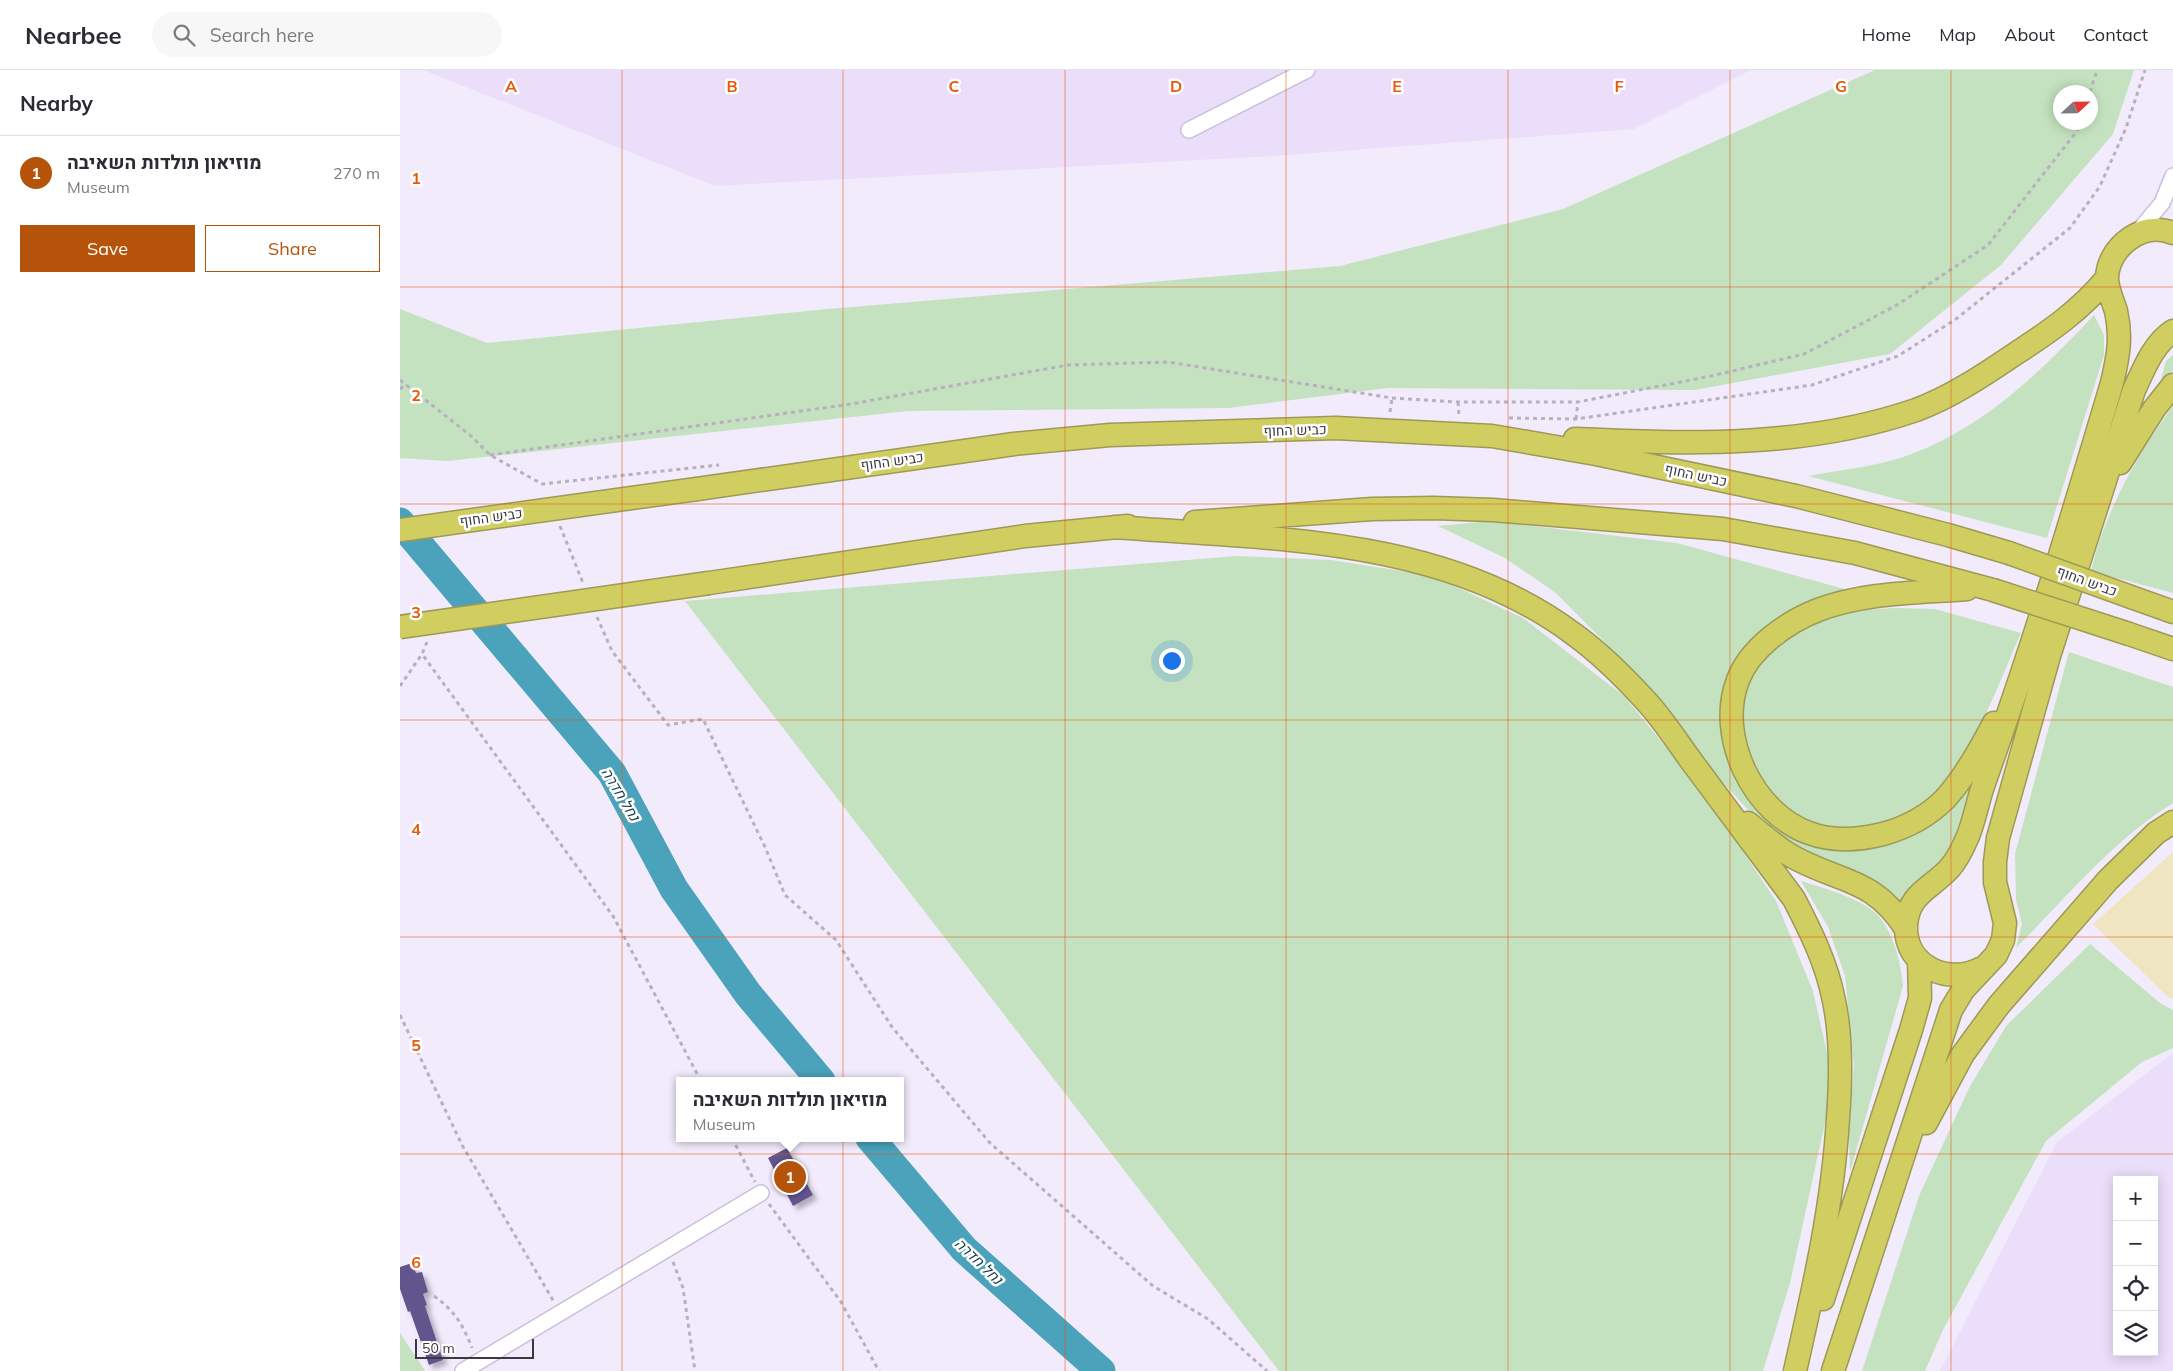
<!DOCTYPE html>
<html lang="en">
<head>
<meta charset="utf-8">
<style>
  :root { --surface:#fff; --page:#f7f7f7; --text:#2b2b33; --muted:#7c7c81; --line:#e1e1e2; --accent:#b45309 }
  body { margin:0; font-family:Mulish,Heebo,sans-serif; background:var(--page); color:var(--text) }
  .controls { position:absolute; right:15px; bottom:15px; display:grid; overflow:hidden; border-radius:0px; box-shadow:0 2px 12px #0003 }
  .controls button { width:45px; height:45px; display:grid; place-items:center; padding:0; border:0; border-bottom:1px solid var(--line); background:var(--surface); color:var(--text); font:25px sans-serif }
  .compass { position:absolute; left:1653px; top:15px; width:45px; height:45px; border-radius:50%; background:var(--surface); box-shadow:0 2px 12px #0003; rotate:68deg }
  .scale { position:absolute; left:15px; bottom:12px; width:119px; box-sizing:border-box; padding-left:5px; border:2px solid #3c3742; border-top:0; font-size:14px; line-height:18px; white-space:nowrap; color:#3c3742; -webkit-text-stroke:4px #fff; paint-order:stroke }
  .you { position:absolute; left:771px; top:590px; width:18px; height:18px; margin:-12px; border:4px solid #fff; border-radius:50%; background:#1a73e8; box-shadow:0 0 0 8px #1a73e833 }
  .badge { display:grid; place-items:center; width:32px; height:32px; border-radius:50%; background:var(--accent); color:#fff; font-size:16px; font-weight:700 }
  .pin { position:absolute; translate:-50% -50%; border:2px solid #fff; box-shadow:0 1px 5px #0006 }
  .popup { position:absolute; left:276px; top:1007px; width:228px; height:65px; box-sizing:border-box; display:grid; place-content:center; border-radius:0px; background:var(--surface); filter:drop-shadow(0 1px 4px #0005); font-size:16px; white-space:nowrap; color:var(--muted) }
  .popup b { font-size:19px; color:var(--text) }
  .popup::after { content:''; position:absolute; left:50%; top:100%; margin-left:-10px; border:10px solid transparent; border-top-color:var(--surface) }
  .list { margin:0; padding:0; list-style:none }
  h2 { display:flex; justify-content:space-between; align-items:center; height:65px; margin:0; padding:0 20px; font-size:21px }
  h2 small { font-size:16px; font-weight:400; color:var(--muted) }
  .list li { display:grid; grid-template-columns:32px 1fr auto; gap:15px; align-items:center; box-sizing:border-box; height:75px; padding:0 20px; border-top:1px solid var(--line) }
  .list b { display:block; font-size:19px; white-space:nowrap }
  .list p { margin:0; font-size:16px; white-space:nowrap; color:var(--muted) }
  .list em { font-size:16px; font-style:normal; color:var(--muted) }
  .actions { display:flex; gap:10px; padding:15px 20px }
  .actions a { flex:1; padding:11px 0; border:1px solid var(--accent); border-radius:0px; text-align:center; font-size:18px; color:var(--accent) }
  .actions .main { background:var(--accent); color:#fff }
  .icon { flex:none; width:28px; height:28px; fill:none; stroke:currentColor; stroke-width:2; stroke-linecap:round; stroke-linejoin:round }
  .map { position:relative; flex:none; width:1773px; height:1301px; overflow:hidden }
  header { display:flex; align-items:center; gap:30px; box-sizing:border-box; height:70px; padding:0 25px; background:var(--surface); border-bottom:1px solid var(--line) }
  header strong { font-size:24px }
  nav { display:flex; gap:28px; margin-inline-start:auto; font-size:18px }
  .search { width:350px; height:45px; background:var(--page); display:flex; align-items:center; gap:12px; box-sizing:border-box; padding:0 18px; border-radius:28px; color:var(--muted); font-size:19px }
  main { display:flex }
  aside { flex:1; background:var(--surface) }
  .map>svg:first-child { display:block }
  .built { fill:#eadefa; fill-rule:evenodd }
  .green { fill:#c4e2bf; fill-rule:evenodd }
  .sand { fill:#efe5c0 }
  .lines { fill:none; stroke-linecap:round; stroke-linejoin:round }
  .river { stroke:#4aa2bb; stroke-width:29 }
  .building { fill:#62558e; filter:url(#shadow) }
  .minor-casing { stroke:#cbc0dc; stroke-width:18 }
  .highway-casing { stroke:#9d9956; stroke-width:25 }
  .path { stroke:#b7b0bf; stroke-width:3; stroke-dasharray:4 4; stroke-linecap:butt }
  .minor { stroke:#fff; stroke-width:15 }
  .highway { stroke:#d1ce61; stroke-width:22 }
  .highway-bridge-casing { stroke:#9d9956; stroke-width:25; stroke-linecap:butt }
  .highway-bridge { stroke:#d1ce61; stroke-width:22 }
  .grid { fill:none; stroke:#e8590c; stroke-width:1; stroke-opacity:0.55 }
  .labels { text-anchor:middle; dominant-baseline:central; stroke-width:5; stroke-linejoin:round; paint-order:stroke }
  .street-label { font-size:14px; fill:#3c3742; stroke:#fff }
  .water-label { font-size:15px; font-style:italic; fill:#133b46; stroke:#fff }
  .grid-label { font-size:16px; text-anchor:middle; font-weight:bold; fill:#e8590c; stroke:#fff; stroke-width:5; stroke-linejoin:round; paint-order:stroke }
</style>
</head>
<body>
<header>
<strong>Nearbee</strong>
<div class="search"><svg class="icon" aria-label="search" viewBox="0 0 24 24"><circle cx="10" cy="10" r="6"/><path d="M15 15l6 6"/></svg>Search here</div>
<nav><a>Home</a><a>Map</a><a>About</a><a>Contact</a></nav>
</header>
<main>
<aside>
<h2>Nearby<small></small></h2>
<ul class="list">
<li><span class="badge">1</span><div><b>מוזיאון תולדות השאיבה</b><p>Museum</p></div><em>270 m</em></li>
</ul>
<div class="actions"><a class="main">Save</a><a>Share</a></div>
</aside>
<div class="map">
<svg width="1773" height="1301" viewBox="0 0 1773 1301">
  <defs>
    <filter id="shadow"><feDropShadow dx="4.5" dy="4.5" stdDeviation="2.5" flood-color="#0004"/></filter>
  </defs>
  <rect width="100%" height="100%" fill="#f2ebfc"/>
  <!-- built -->
  <path class="built" d="M23 0H1351L1234 59 874 86 315 116Z
    M1773 983V1301H1540L1657 1072ZM1717 1110H1754V1282H1717Z"/>
  <!-- green -->
  <path class="green" d="M1475 0H1734L1713 64 1601 195 1490 284 1295 320 988 318 829 338 508 341 47 391 0 388V239L87 273 428 239 940 196 1163 139ZM1660 22H1690V52H1660Z
    M1694 245 1704 265V285L1647 468 1408 406C1434 401 1461 398 1486 392 1571 370 1637 306 1694 245Z
    M1773 285V300L1760 313 1766 291Z
    M1773 336V523L1691 501C1705 441 1737 385 1773 336Z
    M1090 451 1277 473 1448 520 1373 553 1355 566 1340 587 1327 681 1333 704 1348 727 1448 780 1577 705 1554 768 1543 793 1503 844 1384 772 1351 743 1317 706 1243 611 1156 523 1105 488 1038 456Z
    M836 486 931 490 1033 506 1123 548 1224 626 1306 726 1376 831 1413 921 1431 1000 1428 1039 1390 1213 1363 1301H879L285 531Z
    M1495 538 1535 539 1621 563C1599 612 1574 685 1535 722 1520 737 1500 747 1480 753 1458 759 1434 761 1413 752 1363 733 1328 665 1348 614 1357 593 1375 577 1394 565 1412 555 1433 545 1453 541 1467 539 1481 539 1495 538Z
    M1669 582 1773 617V733C1713 770 1666 828 1616 878L1622 854 1616 830 1615 784Z
    M1401 811C1424 818 1468 830 1482 850 1495 869 1501 894 1503 916L1450 1102 1449 1063 1454 995 1445 906 1428 857Z
    M1690 874 1760 933 1773 940V978L1742 992 1646 1071 1543 1260 1525 1301H1462L1519 1126 1569 1018 1606 956Z
    M0 1263 25 1301H0Z"/>
  <!-- sand -->
  <path class="sand" d="M1773 782V929L1767 926 1693 854Z"/>
  <g class="lines">
    <!-- river -->
    <path class="river" d="M0 452 212 703 274 819 348 924 421 1011
      M470 1068 564 1179 701 1301"/>
  </g>
  <!-- building -->
  <path class="building" d="M387 1078 413 1125 393 1136 368 1088Z
    M12 1193 16 1203 22 1202 28 1222 23 1224 27 1235 25 1236 43 1290 29 1295 10 1241 8 1242 0 1219V1197Z"/>
  <g class="lines">
    <!-- minor casing -->
    <g class="minor-casing">
      <path id="minor" d="M789 60 907 0
        M1737 163 1762 133 1773 106
        M63 1301 361 1123"/>
    </g>
    <!-- highway casing -->
    <g class="highway-casing">
      <path id="highway" d="M1175 369C1289 374 1406 378 1516 340 1551 327 1584 305 1615 284 1649 262 1681 240 1707 208
        M1720 393 1754 339 1773 315
        M297 419 614 374 710 365 936 358 1092 366 1196 384 1396 426 1548 465 1609 483
        M795 452 972 439 1034 438 1093 440 1323 459 1455 483 1593 520
        M714 457C871 469 1044 466 1175 565 1201 584 1224 607 1245 630 1264 650 1279 675 1295 696 1328 741 1361 785 1394 829 1411 862 1427 894 1434 931 1442 969 1441 1009 1438 1048 1433 1134 1414 1217 1395 1301
        M309 513 625 466 728 456
        M1567 519C1518 523 1465 522 1418 540 1387 552 1350 578 1338 610 1316 666 1353 743 1409 763 1433 772 1459 770 1483 764 1505 758 1528 746 1545 729 1565 707 1580 680 1594 653
        M1731 527 1773 542
        M1729 564 1773 579
        M1348 753C1361 764 1374 775 1388 784 1436 813 1472 805 1506 859
        M1582 898C1549 916 1505 897 1506 856 1508 824 1530 819 1549 799 1558 789 1563 778 1568 766 1574 751 1577 735 1582 719 1587 704 1593 688 1598 673 1640 554 1676 434 1712 313 1718 288 1722 267 1716 241 1713 231 1707 219 1707 208 1708 177 1743 150 1773 163
        M1526 1053 1563 984 1599 935 1708 810 1756 763 1773 752
        M1423 1229 1511 960 1520 928 1519 890
        M1433 1301 1551 940 1563 920 1596 885 1603 870 1605 853 1595 812V792L1598 768 1649 586 1734 320C1744 299 1753 274 1773 261"/>
    </g>
    <!-- path -->
    <path class="path" d="M1690 22 1697 0
      M0 310 70 365 90 385 142 414 319 395
      M0 319 5 315
      M1058 332 1059 346
      M990 342 992 328
      M1109 348 1176 349 1412 315 1498 286 1556 249 1670 158 1700 116 1726 58 1745 0
      M1176 349 1178 332
      M90 385 451 334 668 295 768 292 992 328 1058 332H1178L1311 306 1404 284 1497 235 1588 175 1677 61 1680 52
      M160 456 183 513
      M197 547 212 581 268 655 303 649 365 777 385 825 436 870 492 957 590 1073 753 1216 808 1249 867 1301
      M27 572 22 584 213 846 301 1011
      M0 616 22 584
      M0 945 62 1075 154 1232
      M332 1068 355 1112
      M369 1134 441 1232 479 1301
      M273 1192 283 1218 295 1301
      M34 1226C55 1241 63 1255 72 1278"/>
    <!-- minor -->
    <use href="#minor" class="minor"/>
    <!-- highway -->
    <use href="#highway" class="highway"/>
    <!-- highway-bridge casing -->
    <g class="highway-bridge-casing">
      <path id="highway-bridge" d="M0 460 297 419
        M1609 483 1731 527
        M1593 520 1729 564
        M0 557 309 513"/>
    </g>
    <!-- highway-bridge -->
    <use href="#highway-bridge" class="highway-bridge"/>
  </g>
  <!-- grid -->
  <path class="grid" d="M222 0V1301M443 0V1301M665 0V1301M886 0V1301M1108 0V1301M1330 0V1301M1551 0V1301M0 217H1773M0 434H1773M0 650H1773M0 867H1773M0 1084H1773"/>
  <g class="labels">
    <!-- street labels -->
    <g class="street-label">
      <text transform="translate(895 360) rotate(-2)">כביש החוף</text>
      <text transform="translate(492 391) rotate(-8)">כביש החוף</text>
      <text transform="translate(1296 405) rotate(12)">כביש החוף</text>
      <text transform="translate(91 447) rotate(-8)">כביש החוף</text>
      <text transform="translate(1687 511) rotate(20)">כביש החוף</text>
    </g>
    <!-- water labels -->
    <g class="water-label">
      <text transform="translate(221 724) rotate(59)">נחל חדרה</text>
      <text transform="translate(579 1191) rotate(44)">נחל חדרה</text>
    </g>
  </g>
  <g class="grid-label">
    <text x="111" y="22">A</text>
    <text x="332" y="22">B</text>
    <text x="554" y="22">C</text>
    <text x="776" y="22">D</text>
    <text x="997" y="22">E</text>
    <text x="1219" y="22">F</text>
    <text x="1441" y="22">G</text>
    <text x="16" y="114">1</text>
    <text x="16" y="331">2</text>
    <text x="16" y="548">3</text>
    <text x="16" y="765">4</text>
    <text x="16" y="981">5</text>
    <text x="16" y="1198">6</text>
  </g>
</svg>
<div class="controls">
<button>+</button>
<button>−</button>
<button><svg class="icon" aria-label="locate" viewBox="0 0 24 24"><circle cx="12" cy="12" r="6"/><path d="M12 2v4M12 18v4M2 12h4M18 12h4"/></svg></button>
<button><svg class="icon" aria-label="layers" viewBox="0 0 24 24"><path d="M12 4l9 5-9 5-9-5zM3 14l9 5 9-5"/></svg></button>
</div>
<svg class="compass" viewBox="-18 -18 36 36"><path d="M0-13l5 13h-10z" fill="#e53935"/><path d="M0 13l5-13h-10z" fill="#7c7c81"/></svg>
<div class="scale">50 m</div>
<div class="you"></div>
<div class="pin badge" style="left:390px;top:1107px">1</div>
<div class="popup"><b>מוזיאון תולדות השאיבה</b>Museum</div>
</div>
</main>
</body>
</html>
